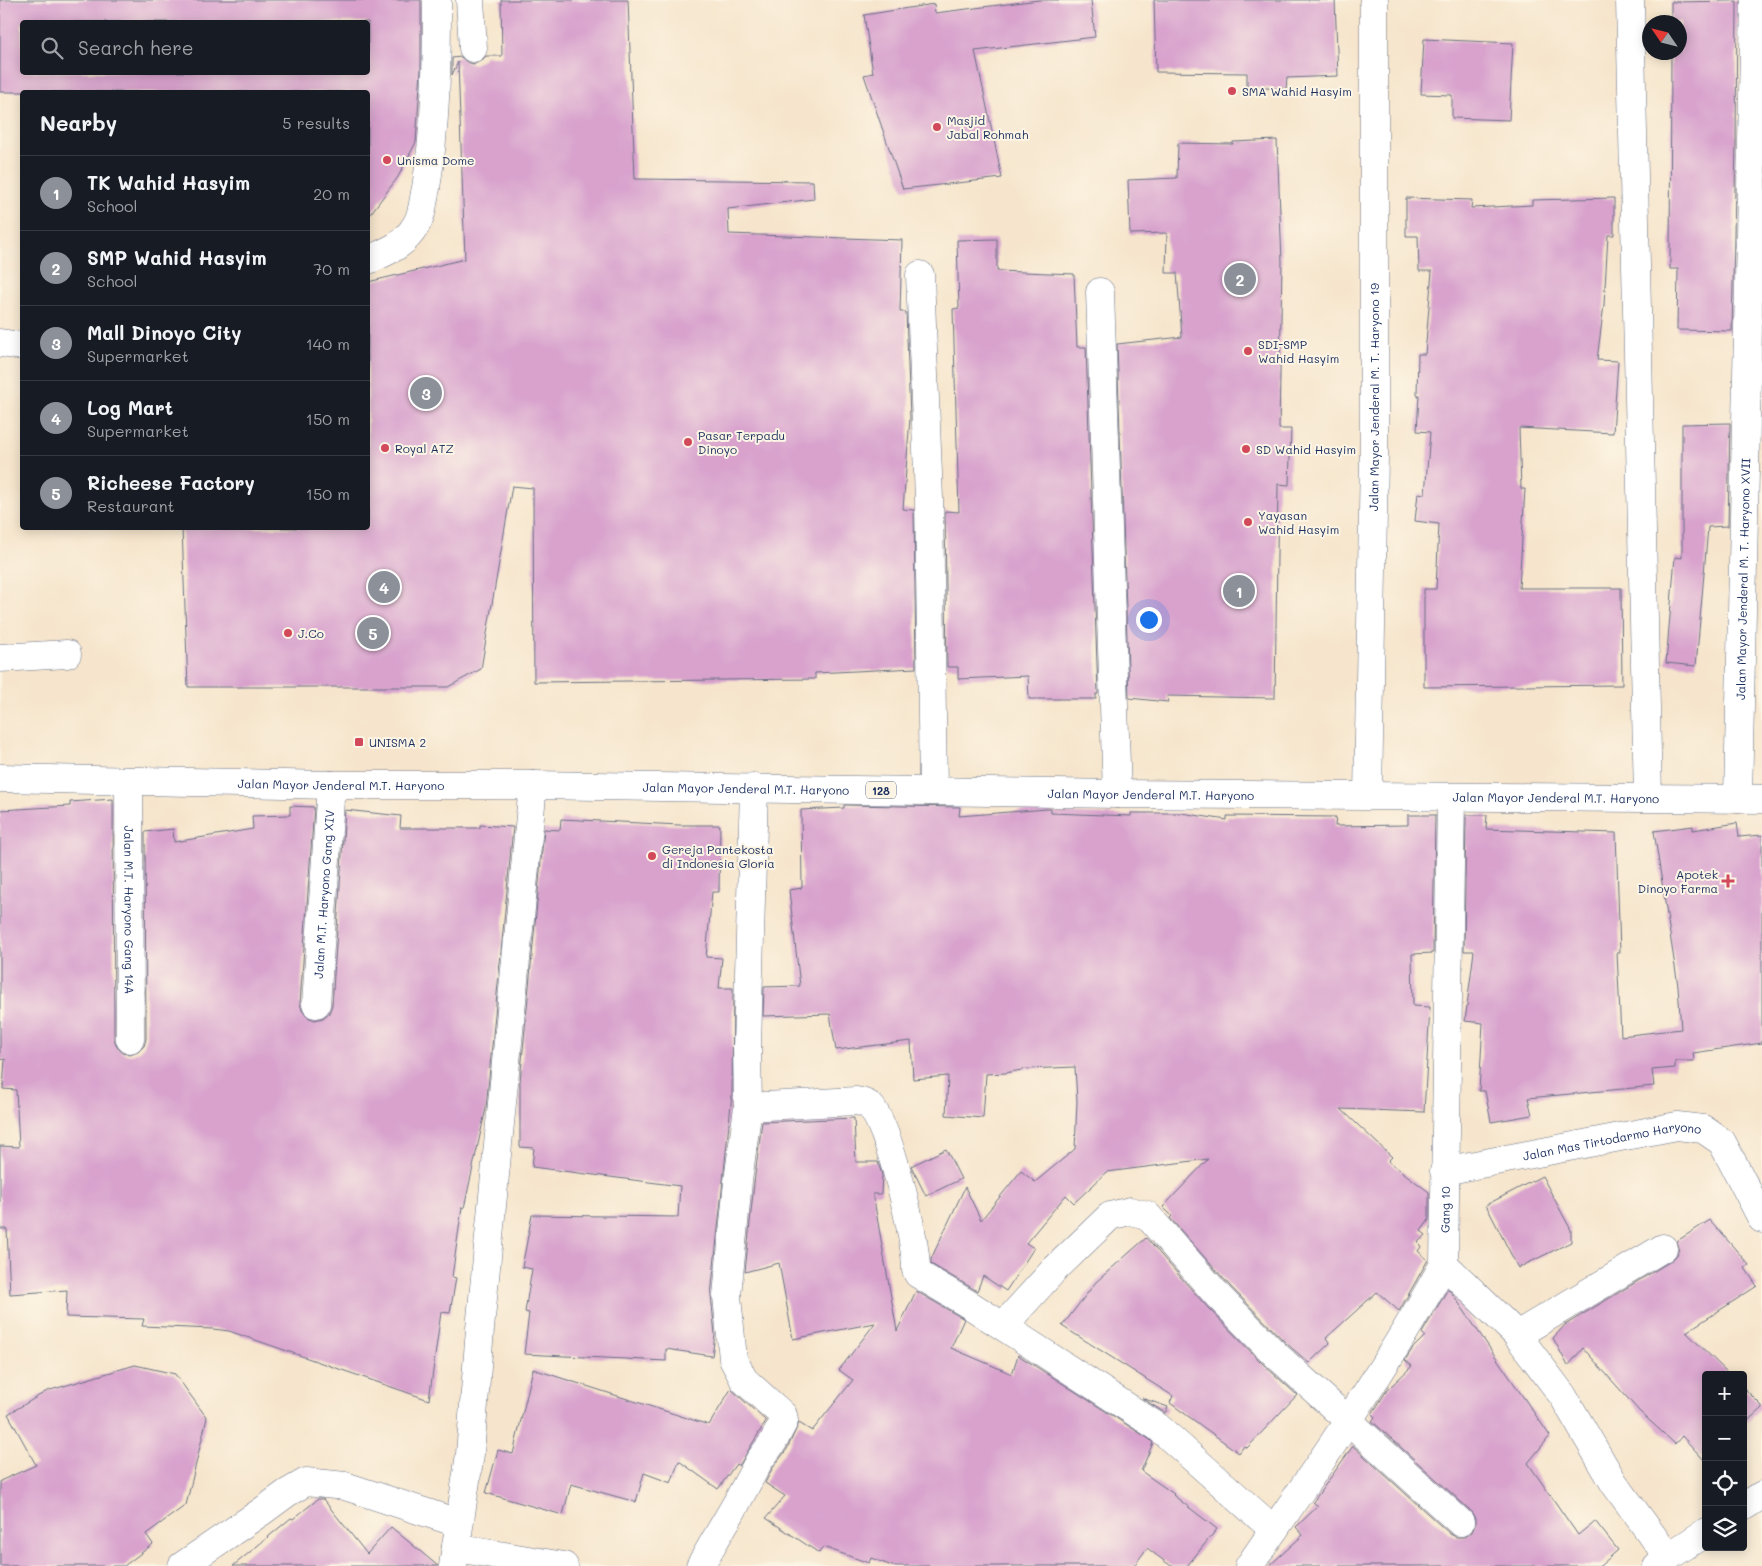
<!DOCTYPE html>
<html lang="en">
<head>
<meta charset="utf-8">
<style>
  :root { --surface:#171b24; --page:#20242c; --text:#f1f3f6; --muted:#9ea1a6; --line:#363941; --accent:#8c9099 }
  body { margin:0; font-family:Mali,sans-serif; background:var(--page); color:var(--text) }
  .controls { position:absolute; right:15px; bottom:15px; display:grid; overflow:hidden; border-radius:5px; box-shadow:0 2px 12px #0003 }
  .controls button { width:45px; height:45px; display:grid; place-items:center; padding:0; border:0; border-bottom:1px solid var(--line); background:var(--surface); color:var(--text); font:25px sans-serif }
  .compass { position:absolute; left:1642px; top:15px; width:45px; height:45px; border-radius:50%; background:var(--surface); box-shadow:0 2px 12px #0003; rotate:305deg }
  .you { position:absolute; left:1148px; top:619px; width:18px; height:18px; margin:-12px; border:4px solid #fff; border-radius:50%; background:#1a73e8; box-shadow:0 0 0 8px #1a73e833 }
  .badge { display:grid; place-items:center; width:32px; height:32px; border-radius:50%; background:var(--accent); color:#fff; font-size:16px; font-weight:700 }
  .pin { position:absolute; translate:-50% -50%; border:2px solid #fff; box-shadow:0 1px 5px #0006 }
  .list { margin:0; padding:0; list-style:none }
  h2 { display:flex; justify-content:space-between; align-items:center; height:65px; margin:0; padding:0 20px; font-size:21px }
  h2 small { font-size:16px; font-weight:400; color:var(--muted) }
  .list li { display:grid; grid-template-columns:32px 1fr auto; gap:15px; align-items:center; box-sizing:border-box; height:75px; padding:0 20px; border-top:1px solid var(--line) }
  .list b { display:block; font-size:19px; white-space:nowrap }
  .list p { margin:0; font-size:16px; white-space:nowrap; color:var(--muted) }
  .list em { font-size:16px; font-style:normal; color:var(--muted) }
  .icon { flex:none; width:28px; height:28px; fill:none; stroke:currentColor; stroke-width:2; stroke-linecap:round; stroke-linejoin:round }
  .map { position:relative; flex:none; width:1762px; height:1566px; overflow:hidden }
  .search { position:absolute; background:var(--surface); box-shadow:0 2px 12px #0003; left:20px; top:20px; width:350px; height:55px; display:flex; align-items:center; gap:12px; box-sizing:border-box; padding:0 18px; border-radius:5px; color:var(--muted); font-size:19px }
  .panel { position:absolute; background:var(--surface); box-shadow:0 2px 12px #0003; left:20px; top:90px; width:350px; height:440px; border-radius:5px }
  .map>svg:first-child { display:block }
  .building { fill:#d8a2cd; fill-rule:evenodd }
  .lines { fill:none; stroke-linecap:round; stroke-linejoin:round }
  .minor-casing { stroke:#686f84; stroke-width:29 }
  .major-casing { stroke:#686f84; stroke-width:29 }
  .minor { stroke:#fff; stroke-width:28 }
  .major { stroke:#fff; stroke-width:28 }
  .poi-dot { fill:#d1495b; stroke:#fcf5e5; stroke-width:2 }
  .labels { text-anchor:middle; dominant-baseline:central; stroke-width:4; stroke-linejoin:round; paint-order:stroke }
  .shield { fill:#fcf5e5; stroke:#5e6a86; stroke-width:1 }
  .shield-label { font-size:11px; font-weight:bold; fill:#1b2f5e }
  .poi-label { font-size:12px; fill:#1b2f5e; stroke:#fcf5e5; text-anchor:start }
  .street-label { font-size:12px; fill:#1b2f5e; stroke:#fcf5e5 }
</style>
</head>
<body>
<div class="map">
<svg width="1762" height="1566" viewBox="0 0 1762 1566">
  <rect width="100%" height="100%" fill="#fcf5e5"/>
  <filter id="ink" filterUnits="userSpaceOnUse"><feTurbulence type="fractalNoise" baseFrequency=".02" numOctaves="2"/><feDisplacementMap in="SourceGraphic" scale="10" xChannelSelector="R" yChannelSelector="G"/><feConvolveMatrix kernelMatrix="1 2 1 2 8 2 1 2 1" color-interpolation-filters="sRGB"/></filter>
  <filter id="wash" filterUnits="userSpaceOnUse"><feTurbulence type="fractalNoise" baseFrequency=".0096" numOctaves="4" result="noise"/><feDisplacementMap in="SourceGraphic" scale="20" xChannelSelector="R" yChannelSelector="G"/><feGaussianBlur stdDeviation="1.12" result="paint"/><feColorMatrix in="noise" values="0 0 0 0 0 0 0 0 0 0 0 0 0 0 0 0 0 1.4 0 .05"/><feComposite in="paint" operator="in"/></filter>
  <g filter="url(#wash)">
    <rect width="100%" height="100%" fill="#f6e5cc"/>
    <g id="blocks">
      <!-- building -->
      <path class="building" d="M0 0H421V70L416 142 398 177 368 217V92H0ZM22 22H368V72H22Z
        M501 0H628L635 179 813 181 814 199 728 209 729 234 902 240 900 312H906L910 418 903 509 914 510 916 668 815 673V679L534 682 533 488 512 486 481 669 448 687H188L182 528H368V282L465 259 458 62 452 75V58L461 57 467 62 473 64 481 61 486 56H502Z
        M1039 0H1091L1095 37 975 51 1002 178 903 189 864 75 873 73 864 15 934 4 935 13Z
        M1154 0H1335L1338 76 1287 78 1286 89 1247 87V73L1156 72Z
        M1737 1 1736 141 1732 331 1677 330 1678 269H1670L1671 52H1680V22H1671V2Z
        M1424 39 1513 43 1509 120 1452 118V95L1421 94Z
        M1277 140 1282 262 1279 429H1291L1289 485 1278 484 1275 698 1167 696 1168 702 1129 698 1117 344 1182 337 1177 273H1166L1167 233 1130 234 1128 180 1177 178 1178 143 1233 144V142Z
        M1406 198 1472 200 1471 208 1532 205V200L1614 198V235H1608L1604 305 1597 360 1618 361 1613 433 1519 428 1521 489H1525L1519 588H1621L1622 685 1424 687V589H1436L1439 524 1415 521 1418 493 1425 494 1430 432 1417 431 1419 395H1417L1418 354H1425L1432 271H1419L1418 236H1406Z
        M997 239V271L1074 274 1077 347H1086L1098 694H1096V699H1029L1028 676 958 679V667H947L945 511 959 512 953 309 959 308 957 240Z
        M1730 423 1728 526 1708 527 1696 666 1666 663 1675 557 1682 558V424Z
        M113 799 114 1039 117 1047 123 1053 130 1055 138 1052 144 1046 146 1039 145 832 173 829 174 842 253 829 252 816 290 815V806L314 807 300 1003 302 1010 307 1017 315 1020 323 1018 329 1013 332 1005 345 810 401 816 400 828H480V825L513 827 486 1108 464 1208 462 1207 452 1277 456 1278 450 1313 441 1312 429 1400 229 1331 213 1329 142 1326 144 1319 66 1317 67 1290 10 1294 7 1229H0V1146L19 1147 16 1090 3 1089 5 1059 0 1060V810L70 806V802Z
        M844 805 960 807 959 816 1047 809H1051V813L1131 816V813H1181L1227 820V816L1336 817 1335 826 1408 825V815H1435L1433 953 1412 954 1413 1006 1430 1007 1424 1112 1341 1109 1392 1157 1388 1161 1429 1192V1220L1421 1231 1426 1235 1418 1242 1421 1247 1418 1251 1428 1260 1399 1311 1377 1292 1326 1338 1330 1343 1309 1363 1286 1343 1230 1286 1170 1218 1172 1216 1163 1207 1208 1159 1107 1172 1074 1203 1066 1195 1026 1243 1034 1248 1006 1291 983 1276 977 1291 931 1264V1259L965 1187 981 1220 1021 1171 1035 1182 1075 1149 1077 1101 1075 1067 1027 1069 1005 1073 986 1074 983 1118 946 1115 948 1076 913 1079 911 1041 836 1050 830 1014 763 1016 764 987 800 986 789 890 802 888 801 810 844 808Z
        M1466 815H1487L1486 829 1616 833 1620 953H1617L1621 1036 1681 1029 1678 986 1654 831 1693 826V830L1737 823 1739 837 1762 835V1043L1693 1053 1694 1061H1675V1068L1652 1070 1654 1086 1528 1098 1532 1115 1491 1122 1485 1091H1479L1483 1023 1465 1021 1474 951H1464Z
        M561 819 679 825H720L719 892H712L706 957 722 958 719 988H733L732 1095 711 1295 715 1335 712 1356 666 1349V1361L524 1354 529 1313 525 1312 532 1269 522 1267 532 1215 678 1217 680 1186 532 1167 534 1148 520 1147V1082L544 829 560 830Z
        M854 1118 856 1162H878L882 1175 881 1194H873L897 1331 916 1291 964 1319 951 1348 1012 1374 1018 1355 1149 1439 1153 1443 1141 1471 1174 1494 1173 1495 1217 1529 1187 1566H1171L1147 1548 1134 1566H892L871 1558 869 1563 823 1547 819 1553 766 1518 785 1496 765 1483 772 1469 787 1449 799 1423 812 1431 853 1380 839 1370 875 1323 793 1339 779 1263 745 1272 754 1183 762 1122Z
        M946 1149 961 1179 926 1196 911 1166Z
        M1542 1176 1571 1230V1242L1518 1268 1486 1205Z
        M1710 1220 1749 1265 1745 1268 1757 1286 1686 1332 1730 1375H1706L1705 1461 1682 1436 1675 1444 1639 1411 1583 1348 1568 1366 1553 1338 1565 1325 1671 1261 1677 1255 1679 1248 1677 1241Z
        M1146 1238 1208 1308 1264 1365 1297 1395 1247 1448 1244 1446 1239 1453 1170 1403 1173 1396 1062 1326 1096 1282Z
        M1448 1289 1454 1296 1550 1436 1528 1463 1578 1535 1595 1521 1618 1550 1600 1566H1269L1303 1535 1296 1527 1318 1506 1313 1502 1353 1446 1450 1534 1456 1537H1464L1472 1532 1475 1525V1518L1470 1510 1372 1421 1375 1417 1372 1414 1387 1390 1412 1366 1405 1360 1413 1348 1425 1336 1422 1333Z
        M135 1365 175 1374 207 1418 186 1505 146 1534 153 1544 124 1566H0V1481L36 1465 8 1414 47 1391Z
        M533 1369 709 1425 731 1389 766 1421 739 1466 736 1464 718 1489 679 1461 671 1483 644 1473 636 1502 571 1484 563 1515 486 1493 498 1450 513 1454Z
        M1743 1387 1762 1406V1408L1743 1425Z
        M1142 1398 1168 1407 1165 1413Z
        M318 1499H323L367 1554 391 1527 438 1566H233L291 1518 293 1519Z"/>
    </g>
  </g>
  <g filter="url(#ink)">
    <use href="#blocks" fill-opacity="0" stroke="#686f84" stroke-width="1"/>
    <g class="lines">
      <!-- minor casing -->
      <g class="minor-casing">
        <g id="minor">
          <path d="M470 0 473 48"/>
          <path d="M1630 0 1648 797"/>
          <path d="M368 260C388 251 404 246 416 225 423 214 423 200 426 188 436 126 437 63 437 0"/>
          <path d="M920 275 929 499 933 790"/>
          <path d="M1100 292 1117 794"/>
          <path d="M0 343 22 346"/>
          <path d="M0 658 67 654"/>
          <path id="s1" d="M129 781 130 1039"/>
          <path id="s2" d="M1368 795 1374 456V0"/>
          <path id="s3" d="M1738 799 1755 0"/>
          <path id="s4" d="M316 1004 331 785"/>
          <path d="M748 1107 856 1101C861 1102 867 1103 870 1106 889 1125 917 1242 916 1270L918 1274 970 1305 1158 1427 1274 1530"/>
          <path id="s5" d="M1444 1171 1677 1126 1703 1129 1722 1142 1762 1219"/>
          <path d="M1444 1264 1517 1335 1563 1396 1614 1483 1668 1557"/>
          <path d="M1003 1326 1053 1271 1110 1216 1130 1211 1147 1215 1219 1297 1275 1354 1460 1522"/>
          <path d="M1517 1335 1663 1248"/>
          <path d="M1743 1507 1762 1495"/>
          <path d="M456 1548 564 1566"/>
          <path d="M182 1566 261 1512 287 1493 306 1482 345 1486 458 1523"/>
          <path d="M700 1566 736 1504 759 1461 773 1442 784 1421 783 1415 744 1380 733 1359 727 1296 738 1181 748 1107 747 1047 754 788"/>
          <path id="s6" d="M1249 1566C1317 1468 1386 1369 1444 1264L1451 797"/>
          <path d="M1657 1566 1668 1557 1706 1532"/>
        </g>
      </g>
      <!-- major casing -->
      <g class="major-casing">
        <g id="major">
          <path id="s7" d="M0 778 331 785H533L1117 794 1762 799"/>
          <path d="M453 1566 470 1454 480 1329 533 785"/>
        </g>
      </g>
      <!-- minor -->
      <use href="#minor" class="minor"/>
      <!-- major -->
      <use href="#major" class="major"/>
    </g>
  </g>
  <!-- markers -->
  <g class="poi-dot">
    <circle cx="1232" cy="91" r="5"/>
    <circle cx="937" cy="127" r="5"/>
    <circle cx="387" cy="160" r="5"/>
    <circle cx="1248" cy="351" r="5"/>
    <circle cx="688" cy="442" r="5"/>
    <circle cx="385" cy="448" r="5"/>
    <circle cx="1246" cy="449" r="5"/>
    <circle cx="1248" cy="522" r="5"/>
    <circle cx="288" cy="633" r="5"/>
    <rect x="354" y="737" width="10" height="10" rx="2.5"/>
    <circle cx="652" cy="856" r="5"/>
    <path d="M1725.5 873.5h5v5h5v5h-5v5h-5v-5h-5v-5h5z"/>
  </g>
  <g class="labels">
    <!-- shield labels -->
    <rect class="shield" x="866" y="781.5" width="30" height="17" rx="4"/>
    <g class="shield-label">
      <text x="881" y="790">128</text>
    </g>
    <!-- poi labels -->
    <g class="poi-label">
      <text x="1242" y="91">SMA Wahid Hasyim</text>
      <text x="947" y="120">Masjid<tspan x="947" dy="14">Jabal Rohmah</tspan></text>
      <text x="397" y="160">Unisma Dome</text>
      <text x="1258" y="344">SDI-SMP<tspan x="1258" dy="14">Wahid Hasyim</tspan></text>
      <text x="698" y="435">Pasar Terpadu<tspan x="698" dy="14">Dinoyo</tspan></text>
      <text x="395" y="448">Royal ATZ</text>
      <text x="1256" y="449">SD Wahid Hasyim</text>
      <text x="1258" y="515">Yayasan<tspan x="1258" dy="14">Wahid Hasyim</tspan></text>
      <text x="298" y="633">J.Co</text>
      <text x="369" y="742">UNISMA 2</text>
      <text x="662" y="849">Gereja Pantekosta<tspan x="662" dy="14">di Indonesia Gloria</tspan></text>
      <text x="1718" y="874" text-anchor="end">Apotek<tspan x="1718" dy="14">Dinoyo Farma</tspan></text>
    </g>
    <!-- street labels -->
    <g class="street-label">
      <text stroke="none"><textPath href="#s2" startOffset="398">Jalan Mayor Jenderal M. T. Haryono 19</textPath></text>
      <text stroke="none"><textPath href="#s3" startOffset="220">Jalan Mayor Jenderal M. T. Haryono XVII</textPath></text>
      <text stroke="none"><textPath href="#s7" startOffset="341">Jalan Mayor Jenderal M.T. Haryono</textPath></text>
      <text stroke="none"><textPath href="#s7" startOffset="746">Jalan Mayor Jenderal M.T. Haryono</textPath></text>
      <text stroke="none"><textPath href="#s7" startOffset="1151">Jalan Mayor Jenderal M.T. Haryono</textPath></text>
      <text stroke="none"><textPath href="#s7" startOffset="1556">Jalan Mayor Jenderal M.T. Haryono</textPath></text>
      <text stroke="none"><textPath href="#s4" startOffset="110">Jalan M.T. Haryono Gang XIV</textPath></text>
      <text stroke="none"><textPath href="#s1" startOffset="129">Jalan M.T. Haryono Gang 14A</textPath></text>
      <text stroke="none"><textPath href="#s5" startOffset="171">Jalan Mas Tirtodarmo Haryono</textPath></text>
      <text stroke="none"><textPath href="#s6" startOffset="414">Gang 10</textPath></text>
    </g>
  </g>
</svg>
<div class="controls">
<button>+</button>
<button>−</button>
<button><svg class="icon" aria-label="locate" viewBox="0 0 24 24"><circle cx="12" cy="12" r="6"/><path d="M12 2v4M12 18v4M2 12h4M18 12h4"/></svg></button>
<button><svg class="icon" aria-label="layers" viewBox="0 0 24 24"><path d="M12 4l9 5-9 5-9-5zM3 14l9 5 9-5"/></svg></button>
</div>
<svg class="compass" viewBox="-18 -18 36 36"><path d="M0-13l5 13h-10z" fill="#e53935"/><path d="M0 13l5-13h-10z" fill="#9ea1a6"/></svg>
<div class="you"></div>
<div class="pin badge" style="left:1239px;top:591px">1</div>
<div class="pin badge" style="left:1240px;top:279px">2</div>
<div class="pin badge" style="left:426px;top:393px">3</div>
<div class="pin badge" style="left:384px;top:587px">4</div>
<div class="pin badge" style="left:373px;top:633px">5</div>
<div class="search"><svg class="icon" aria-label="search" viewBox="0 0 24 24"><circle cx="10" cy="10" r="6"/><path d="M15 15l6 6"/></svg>Search here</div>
<section class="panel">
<h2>Nearby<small>5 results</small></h2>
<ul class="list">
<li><span class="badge">1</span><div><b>TK Wahid Hasyim</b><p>School</p></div><em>20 m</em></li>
<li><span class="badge">2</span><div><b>SMP Wahid Hasyim</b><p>School</p></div><em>70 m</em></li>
<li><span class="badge">3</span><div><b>Mall Dinoyo City</b><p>Supermarket</p></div><em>140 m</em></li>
<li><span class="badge">4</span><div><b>Log Mart</b><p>Supermarket</p></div><em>150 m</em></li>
<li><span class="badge">5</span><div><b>Richeese Factory</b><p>Restaurant</p></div><em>150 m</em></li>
</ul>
</section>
</div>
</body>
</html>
